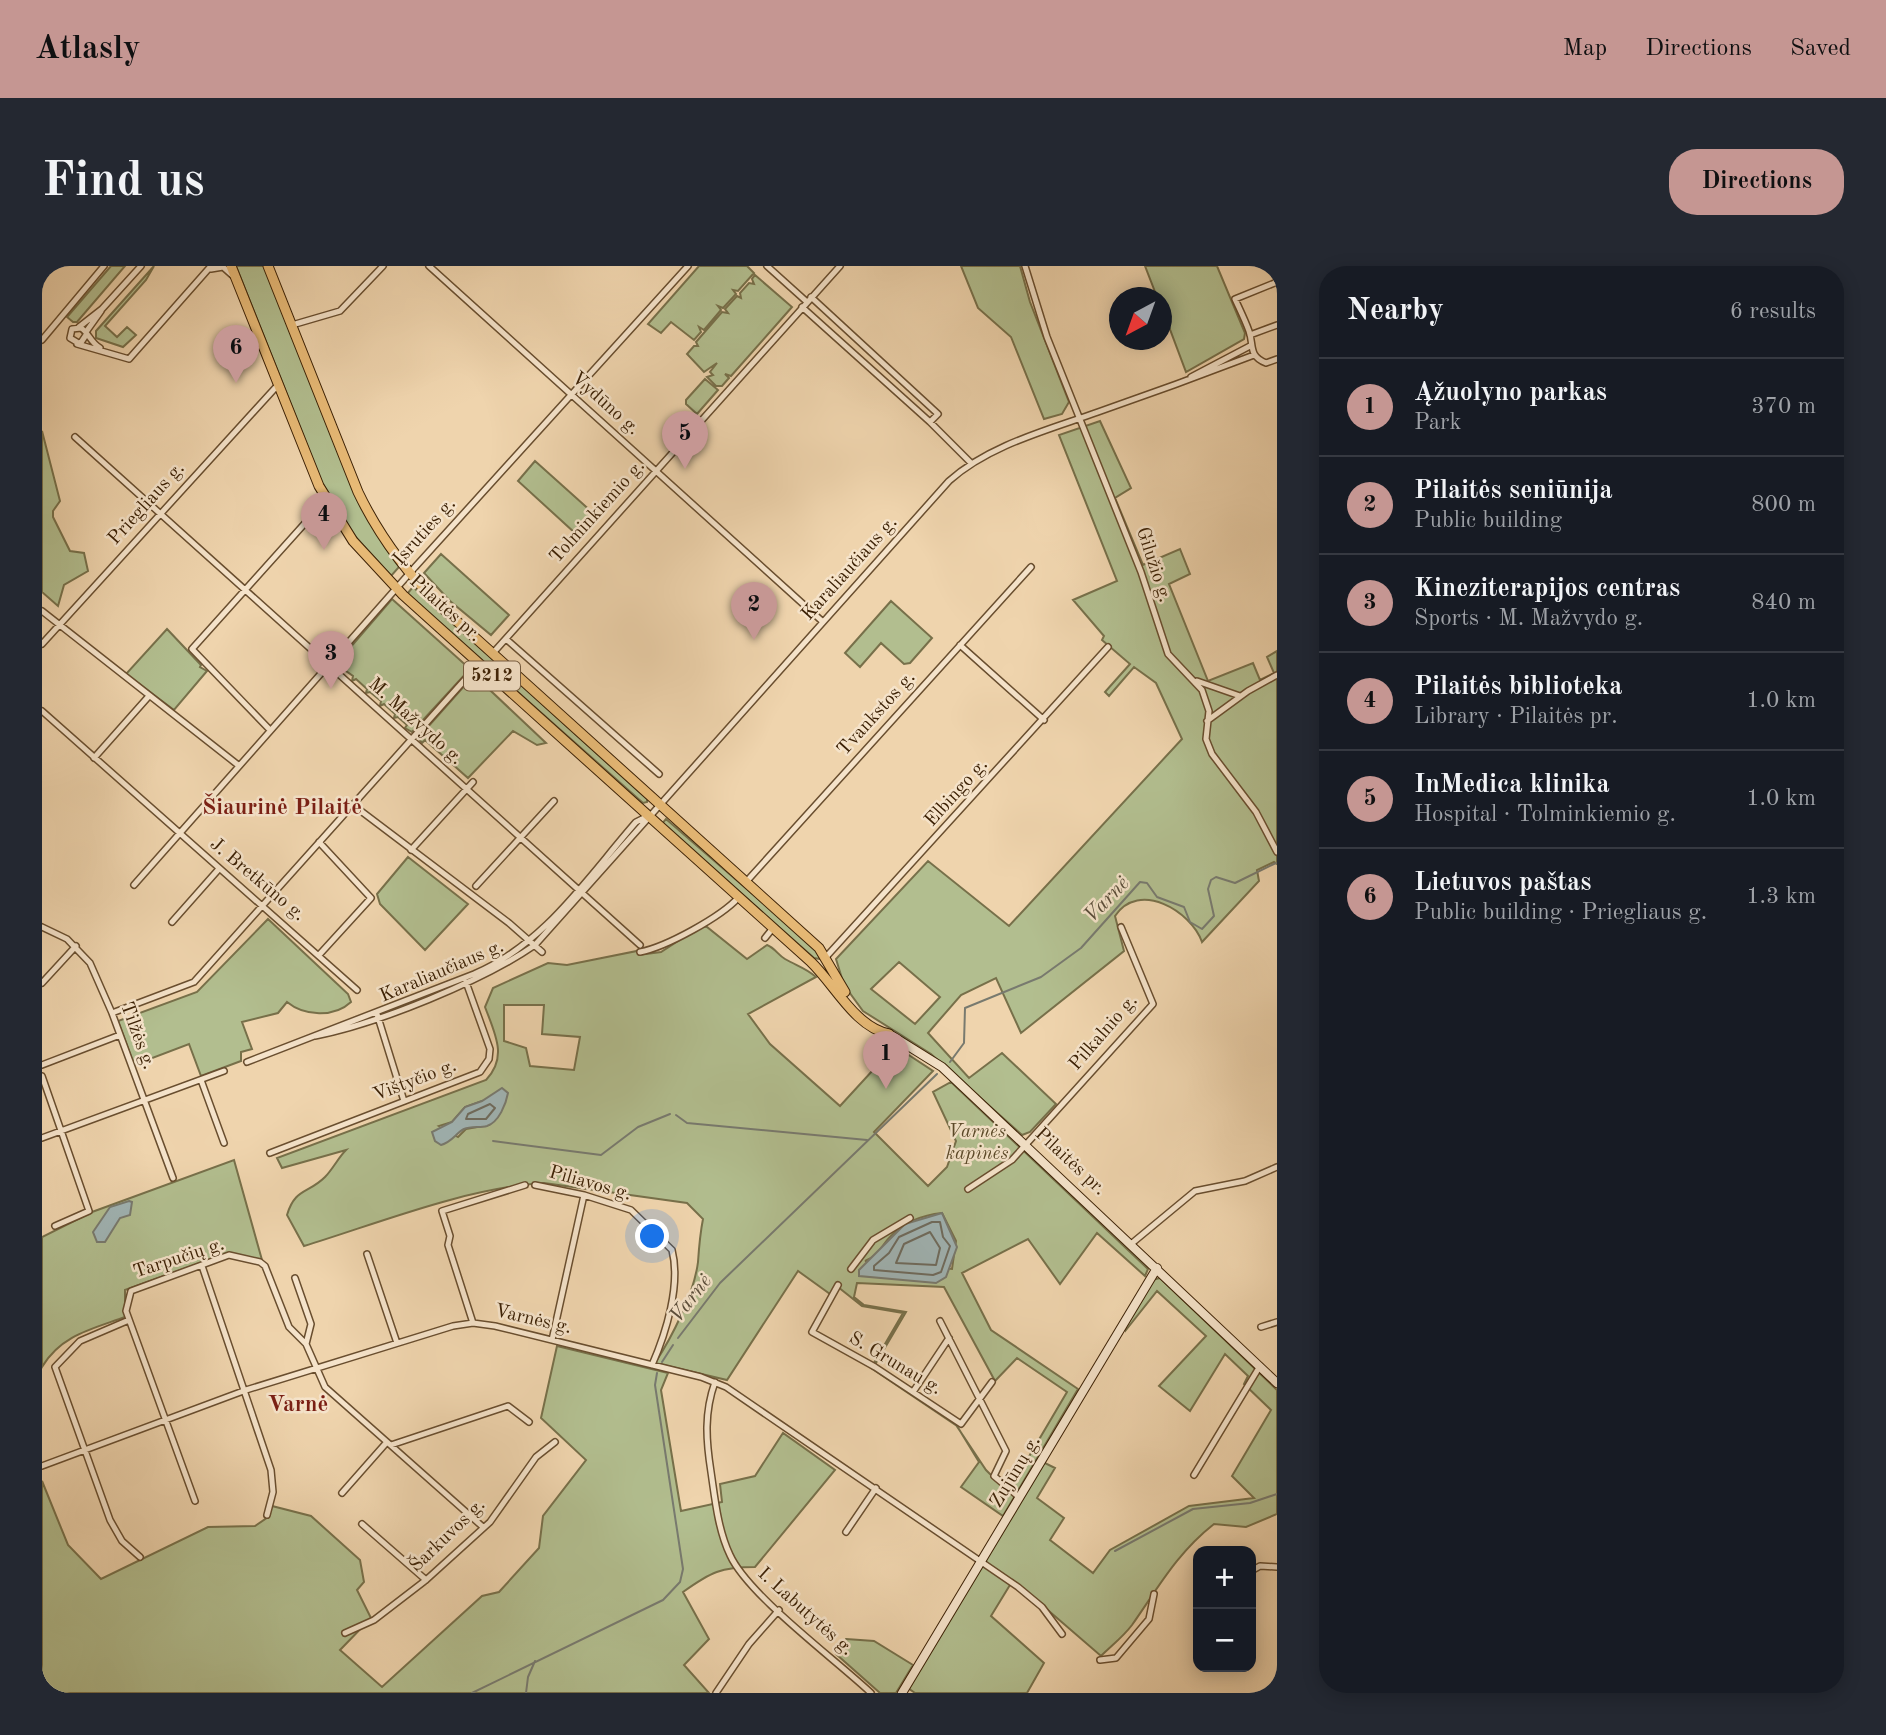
<!DOCTYPE html>
<html lang="en">
<head>
<meta charset="utf-8">
<style>
  :root { --surface:#171b24; --page:#242831; --text:#f1f3f6; --muted:#9ea1a6; --line:#363941; --accent:#c59692 }
  body { margin:0; font-family:"Old Standard TT",serif; background:var(--page); color:var(--text) }
  .controls { position:absolute; right:21px; bottom:21px; display:grid; overflow:hidden; border-radius:14px; box-shadow:0 4px 18px #0003 }
  .controls button { width:63px; height:63px; display:grid; place-items:center; padding:0; border:0; border-bottom:2px solid var(--line); background:var(--surface); color:var(--text); font:35px sans-serif }
  .compass { position:absolute; left:1067px; top:21px; width:63px; height:63px; border-radius:50%; background:var(--surface); box-shadow:0 4px 18px #0003; rotate:221deg }
  .you { position:absolute; left:611px; top:971px; width:24px; height:24px; margin:-18px; border:5px solid #fff; border-radius:50%; background:#1a73e8; box-shadow:0 0 0 10px #1a73e833 }
  .badge { display:grid; place-items:center; width:46px; height:46px; border-radius:50%; background:var(--accent); color:#111; font-size:23px; font-weight:700 }
  .pin { position:absolute; translate:-50% -58px; filter:drop-shadow(0 2px 4px #0008) }
  .pin::after { content:''; position:absolute; top:37px; width:24px; height:21px; background:inherit; clip-path:polygon(0 0,100% 0,50% 100%) }
  .list { margin:0; padding:0; list-style:none }
  h2 { display:flex; justify-content:space-between; align-items:center; height:91px; margin:0; padding:0 28px; font-size:30px }
  h2 small { font-size:23px; font-weight:400; color:var(--muted) }
  .list li { display:grid; grid-template-columns:46px 1fr auto; gap:21px; align-items:center; box-sizing:border-box; height:98px; padding:0 28px; border-top:2px solid var(--line) }
  .list b { display:block; font-size:26px; white-space:nowrap }
  .list p { margin:0; font-size:23px; white-space:nowrap; color:var(--muted) }
  .list em { font-size:23px; font-style:normal; color:var(--muted) }
  .map { position:relative; flex:none; width:1235px; height:1427px; overflow:hidden; border-radius:28px }
  header { display:flex; align-items:center; gap:42px; box-sizing:border-box; height:98px; padding:0 35px; background:var(--accent); color:#111 }
  header strong { font-size:33px }
  nav { display:flex; gap:38px; margin-inline-start:auto; font-size:24px }
  .intro { display:flex; align-items:center; justify-content:space-between; box-sizing:border-box; height:168px; padding:0 42px }
  h1 { margin:0; font-size:49px }
  .button { padding:18px 32px; border-radius:28px; background:var(--accent); color:#111; font-size:24px; font-weight:700 }
  main { display:flex; gap:42px; padding:0 42px }
  aside { flex:1; background:var(--surface); border-radius:28px; box-shadow:0 4px 18px #0003 }
  .map>svg:first-child { display:block }
  .green { fill:#b2be8f; stroke:#77704a; stroke-width:2; fill-rule:evenodd }
  .water { fill:#a0b5b6; stroke:#787a6f; stroke-width:2 }
  .lines { fill:none; stroke-linecap:round; stroke-linejoin:round }
  .shore { stroke:#6e6b5e; stroke-width:2 }
  .stream { stroke:#787a6f; stroke-width:2 }
  .street-casing { stroke:#694e2f; stroke-width:8 }
  .secondary-casing { stroke:#3c2105; stroke-width:10 }
  .primary-casing { stroke:#3c2105; stroke-width:11 }
  .street { stroke:#f5e3ca; stroke-width:5 }
  .secondary { stroke:#f5e3ca; stroke-width:8 }
  .primary { stroke:#e8ba76; stroke-width:9 }
  .labels { text-anchor:middle; dominant-baseline:central; stroke-width:5; stroke-linejoin:round; paint-order:stroke }
  .shield { fill:#f5e3ca; stroke:#745b40; stroke-width:2 }
  .shield-label { font-size:18px; font-weight:bold; fill:#3c2105 }
  .street-label { font-size:19px; fill:#3c2105; stroke:#f5e3ca }
  .park-label { font-size:19px; font-style:italic; fill:#5a4828; stroke:#f5e3ca }
  .water-label { font-size:21px; font-style:italic; fill:#5a4d3a; stroke:#f5e3ca }
  .quarter-label { font-size:23px; font-weight:bold; fill:#7a1f14; stroke:#f5e3ca }
</style>
</head>
<body>
<header>
<strong>Atlasly</strong>
<nav><a>Map</a><a>Directions</a><a>Saved</a></nav>
</header>
<div class="intro"><h1>Find us</h1><a class="button">Directions</a></div>
<main>
<div class="map">
<svg width="1235" height="1427" viewBox="0 0 1235 1427">
  <rect width="100%" height="100%" fill="#efd4ad"/>
  <filter id="stains"><feTurbulence type="fractalNoise" baseFrequency=".00286" numOctaves="4"/><feColorMatrix values="0 0 0 0 .2 0 0 0 0 .09 0 0 0 0 .02 0 0 0 .5 -.17"/></filter>
  <radialGradient id="worn" r=".72"><stop offset=".6" stop-color="#630" stop-opacity="0"/><stop offset="1" stop-color="#630" stop-opacity=".3"/></radialGradient>
  <!-- green -->
  <path class="green" d="M69 0H83L35 56H31L25 51Z
    M112 0 104 14 63 60 75 71 85 61 94 69 81 81 54 72V65Z
    M194 0H222L343 281 357 301 349 310 311 268 280 217Z
    M657 0H705L712 7 696 25 691 24 694 28 681 42 676 40 679 44 662 64 657 61 659 66 652 74 629 56 619 67 606 58Z
    M919 0H978L988 36 1027 136 1020 148 1002 153 969 71 936 42Z
    M1103 0H1175L1203 67 1202 73 1144 106 1120 42V32L1115 31Z
    M713 9 750 41 689 110 683 108 687 112 680 120H674L665 111 671 109 668 106 675 97 662 106 645 88 652 80H656L654 76 680 46 686 47 683 43 695 30 699 32 698 27 707 17 712 18 710 13Z
    M663 113 676 124 655 148 644 138V134Z
    M1058 155 1089 222 1073 232 1101 299 1138 283 1148 308 1127 318 1166 415 1211 397 1218 414 1232 407 1225 391 1235 385V598L1232 596 1215 604 1217 615 1160 676C1149 645 1097 614 1073 650L1082 685 979 767 954 712 919 729 886 767 927 812 960 787 1014 838 988 866 980 869 889 788 821 745 802 719 794 693 886 595 967 660 1140 473 1114 417 1092 401 1067 430 1063 426 1088 398 1060 374 1062 370 1031 334 1075 315 1017 169ZM857 696 898 731 873 758 829 723Z
    M0 165 18 235 11 245V251L28 285 42 287 46 305 22 319 16 340 0 326Z
    M493 195 551 247 533 267 476 215Z
    M399 288 467 349 449 369 408 335 382 307Z
    M371 321 605 533V536L601 537 365 328Z
    M350 333 428 403 370 466 363 462 365 459 356 451 352 452 353 448 342 438 338 440 339 435 328 426 324 427 325 423 314 413 310 415 311 410 294 398Z
    M849 335 890 372 868 397 862 398 839 377 818 401 803 387Z
    M125 363 159 399 158 401 165 405 132 444 84 408Z
    M432 409 504 477 495 479 471 465 426 512 383 474 380 477 376 472Z
    M624 553 774 683 778 693 772 692 620 558Z
    M366 591 426 638 383 684 338 638 335 628Z
    M226 653 306 728 309 736C292 752 262 750 245 736L236 747 200 756 210 783 199 786V795L159 810 147 778 92 799 76 755 155 726Z
    M659 660 665 661 705 693 725 679C733 682 736 689 743 693 755 700 764 702 774 711L706 748 728 778 798 840 853 780 891 805 832 866 886 920 905 901 914 875 891 826 909 816 1106 1003 1103 1010 1055 967 1018 1018 986 973 920 1007 949 1064 1036 1123 961 1250 919 1221 937 1196 915 1160 829 1102 861 1047 820 1040 796 1021 788 1028 756 1005 685 1114 613 1097C630 1071 652 1028 656 996 657 981 658 968 661 953L645 937 502 917C423 922 337 957 262 980L245 949C253 922 266 928 283 911 291 903 296 892 304 884L240 902 235 892 444 814C466 791 453 768 443 741L451 722 506 697 525 699 595 685 597 689 619 686ZM462 739H502L500 768 538 771 532 804 488 800 484 782 462 775ZM440 835 447 859 424 863 416 871 397 860 410 856 423 841ZM900 947 914 975 910 1003 823 995C837 990 840 978 850 969 863 956 882 949 900 947ZM815 1017 902 1021 953 1115 975 1092 1025 1126 966 1226 944 1204 912 1156 831 1102 864 1046 822 1039 812 1031Z
    M192 894 220 994 186 987 83 1024V1051C50 1063 19 1069 0 1101V971L50 946Z
    M1118 1012 1235 1124V1248L1204 1261 1172 1258C1135 1287 1116 1322 1090 1359 1081 1371 1069 1380 1059 1390L971 1314 949 1350 1002 1397 985 1427H873L866 1422 1001 1196 1013 1202 995 1232 1022 1252 1008 1274 1051 1307 1068 1284 1147 1240 1212 1232 1190 1210 1229 1144 1202 1118 1206 1110 1183 1088 1148 1145 1117 1120 1164 1070 1115 1025 1084 1064V1057L1110 1014Z
    M515 1080 626 1107 619 1124 639 1245 680 1236 678 1218 713 1210 741 1167 793 1204 713 1301C679 1301 669 1306 641 1326L667 1373 642 1399 667 1427H0V1215L26 1279 59 1313 166 1261 213 1260 226 1251 230 1240 269 1250 318 1294 322 1316 315 1324 329 1352 298 1384 340 1421 440 1330 457 1326 497 1282 501 1250 544 1194 499 1152Z
    M804 1373 832 1375 871 1399 854 1427H838L794 1388Z"/>
  <!-- water -->
  <path class="water" d="M460 822 466 827C464 838 457 856 445 860 438 862 429 860 422 863 414 867 410 876 399 879L393 875 390 866 410 856 423 841 440 835Z
    M87 935 90 936 88 949 78 952 63 976H55L51 966 68 941Z
    M900 947 915 981 904 1011 894 1017 817 1010V1004L863 958Z"/>
  <g class="lines">
    <!-- shore -->
    <path class="shore" d="M448 838 453 842 444 853H424L426 848Z
      M890 956H898L901 971 908 980 899 1006 891 1009 832 1004V1000L847 987 857 971Z
      M888 966 898 982 894 999 854 997 862 978Z"/>
    <!-- stream -->
    <path class="stream" d="M908 796 922 777 923 742 999 711 1039 682 1098 616 1105 617 1115 631 1142 641 1148 656 1160 663 1172 650 1166 623 1169 614 1174 611 1193 617 1234 597
      M634 849 645 857 825 874
      M451 875 559 889 596 861 628 848
      M636 1072 678 1017 895 808
      M620 1096 631 1079
      M1073 1285 1151 1243 1208 1237 1235 1228
      M430 1427 621 1334 638 1316 641 1303 613 1119 615 1107
      M484 1427 486 1411 493 1395"/>
    <!-- street casing -->
    <g class="street-casing">
      <path id="street" d="M387 0 781 356
        M725 0 765 36
        M983 0 1005 71 1099 306 1126 388 1160 424 1167 445 1164 473 1170 488 1214 546 1235 586
        M169 3 181 1 190 9
        M1235 16 1193 33C1198 44 1203 54 1207 65 1212 79 1206 90 1224 97L1235 93
        M769 31 896 148 888 156
        M760 41 888 156 929 197
        M250 59 298 45 341 0
        M37 61 60 43 99 0
        M44 66 59 45
        M44 69 38 78 28 72 30 63 39 62C47 67 48 76 58 82
        M1208 69 1235 59
        M0 74 62 0
        M35 78 87 93 169 0
        M1149 111 1208 80
        M33 171 598 679
        M0 345 196 499
        M464 373 617 508
        M0 378 235 120
        M918 379 1002 454
        M451 387 798 0
        M1155 415 1198 430
        M0 445 315 724
        M1165 455 1206 425 1235 409
        M228 464 150 383 273 246
        M52 492 107 430
        M311 539 467 657 500 686
        M369 584 431 516
        M704 616 989 301
        M92 619 374 300 646 0
        M434 620 512 535
        M130 656 176 604
        M0 661 25 673 48 697 70 747 131 912
        M723 672 731 662
        M598 686C624 681 679 651 697 631
        M277 689 329 632 277 576
        M784 691 1066 381
        M0 717 34 680
        M70 747 152 716 437 398
        M335 748 362 835
        M273 770C335 758 441 715 493 679L907 215C947 179 1006 164 1056 146 1108 128 1160 109 1212 89
        M205 796 432 708C503 678 545 612 594 556L606 550
        M0 799 78 769
        M0 810 47 945 13 960
        M159 814 182 877
        M0 872 182 805
        M228 887 438 806 447 793 448 783 424 716
        M493 919 542 929 589 944 630 984C639 1019 624 1067 610 1099
        M926 923 970 894 1111 738 1079 661
        M1089 978 1153 925 1203 915 1235 901
        M325 988 355 1077
        M160 1000 229 1204 231 1226 225 1249
        M809 1003 831 974 868 952
        M253 1012 269 1058 264 1078 283 1121 441 1261
        M796 1019 770 1066 833 1101 919 1158 950 1116
        M87 1054 38 1075 13 1101 68 1254 80 1275 98 1291
        M898 1055 964 1185 952 1210 977 1231
        M431 1057 406 979 408 970 400 945 483 919
        M1219 1061 1235 1056
        M510 1074 542 929
        M673 1116C662 1147 664 1174 669 1206 673 1233 676 1264 688 1289 706 1329 793 1393 829 1427
        M871 1126 907 1072
        M349 1179 466 1140 487 1156
        M0 1200 204 1124 411 1060 431 1057 453 1060 659 1111 684 1121 976 1321 1000 1341 1020 1368
        M1152 1209 1218 1100
        M300 1227 345 1176
        M153 1235 84 1045 89 1025 187 989 218 996 223 1000 247 1061 264 1078
        M320 1258 384 1314
        M804 1266 834 1222
        M1209 1305 1218 1300 1235 1301
        M303 1367 332 1354 384 1314 448 1256 494 1191 513 1176
        M1058 1394 1074 1392 1107 1353 1112 1328
        M674 1427 707 1378 737 1344"/>
    </g>
    <!-- secondary casing -->
    <g class="secondary-casing">
      <path id="secondary" d="M847 768 900 801 1235 1117
        M860 1427 1115 1002"/>
    </g>
    <!-- primary casing -->
    <g class="primary-casing">
      <path id="primary" d="M189 0 277 220 311 275 361 329 769 696C793 719 813 761 847 768
        M226 0 316 226C337 270 364 306 398 340L777 682 803 726"/>
    </g>
    <!-- street -->
    <use href="#street" class="street"/>
    <!-- secondary -->
    <use href="#secondary" class="secondary"/>
    <!-- primary -->
    <use href="#primary" class="primary"/>
  </g>
  <g class="labels">
    <!-- shield labels -->
    <rect class="shield" x="422" y="395.5" width="56" height="29" rx="5"/>
    <g class="shield-label">
      <text x="450" y="410">5212</text>
    </g>
    <!-- street labels -->
    <g class="street-label">
      <text transform="translate(563 138) rotate(42)">Vydūno g.</text>
      <text transform="translate(105 238) rotate(-48)">Priegliaus g.</text>
      <text transform="translate(556 246) rotate(-48)">Tolminkiemio g.</text>
      <text transform="translate(383 266) rotate(-48)">Įsruties g.</text>
      <text transform="translate(1111 299) rotate(72)">Gilužio g.</text>
      <text transform="translate(808 303) rotate(-48)">Karaliaučiaus g.</text>
      <text transform="translate(403 343) rotate(42)">Pilaitės pr.</text>
      <text transform="translate(835 448) rotate(-48)">Tvankstos g.</text>
      <text transform="translate(373 456) rotate(42)">M. Mažvydo g.</text>
      <text transform="translate(915 527) rotate(-48)">Elbingo g.</text>
      <text transform="translate(215 614) rotate(40)">J. Bretkūno g.</text>
      <text transform="translate(400 706) rotate(-23)">Karaliaučiaus g.</text>
      <text transform="translate(1062 767) rotate(-49)">Pilkalnio g.</text>
      <text transform="translate(95 770) rotate(70)">Tilžės g.</text>
      <text transform="translate(373 815) rotate(-21)">Vištyčio g.</text>
      <text transform="translate(1028 896) rotate(43)">Pilaitės pr.</text>
      <text transform="translate(548 918) rotate(16)">Piliavos g.</text>
      <text transform="translate(137 993) rotate(-18)">Tarpučių g.</text>
      <text transform="translate(491 1054) rotate(13)">Varnės g.</text>
      <text transform="translate(853 1098) rotate(31)">S. Grunau g.</text>
      <text transform="translate(974 1206) rotate(-59)">Zujūnų g.</text>
      <text transform="translate(406 1270) rotate(-44)">Šarkuvos g.</text>
      <text transform="translate(763 1346) rotate(42)">I. Labutytės g.</text>
    </g>
    <!-- park labels -->
    <g class="park-label">
      <text x="935" y="866">Varnės<tspan x="935" dy="22">kapinės</tspan></text>
    </g>
    <!-- water labels -->
    <g class="water-label">
      <text transform="translate(1065 634) rotate(-46)">Varnė</text>
      <text transform="translate(649 1033) rotate(-52)">Varnė</text>
    </g>
    <!-- quarter labels -->
    <g class="quarter-label">
      <text x="240" y="541">Šiaurinė Pilaitė</text>
      <text x="256" y="1138">Varnė</text>
    </g>
  </g>
  <rect width="100%" height="100%" filter="url(#stains)"/>
  <rect width="100%" height="100%" fill="url(#worn)"/>
</svg>
<div class="controls">
<button>+</button>
<button>−</button>
</div>
<svg class="compass" viewBox="-18 -18 36 36"><path d="M0-13l5 13h-10z" fill="#e53935"/><path d="M0 13l5-13h-10z" fill="#9ea1a6"/></svg>
<div class="you"></div>
<div class="pin badge" style="left:844px;top:823px">1</div>
<div class="pin badge" style="left:712px;top:374px">2</div>
<div class="pin badge" style="left:289px;top:423px">3</div>
<div class="pin badge" style="left:282px;top:284px">4</div>
<div class="pin badge" style="left:643px;top:203px">5</div>
<div class="pin badge" style="left:194px;top:117px">6</div>
</div>
<aside>
<h2>Nearby<small>6 results</small></h2>
<ul class="list">
<li><span class="badge">1</span><div><b>Ąžuolyno parkas</b><p>Park</p></div><em>370 m</em></li>
<li><span class="badge">2</span><div><b>Pilaitės seniūnija</b><p>Public building</p></div><em>800 m</em></li>
<li><span class="badge">3</span><div><b>Kineziterapijos centras</b><p>Sports · M. Mažvydo g.</p></div><em>840 m</em></li>
<li><span class="badge">4</span><div><b>Pilaitės biblioteka</b><p>Library · Pilaitės pr.</p></div><em>1.0 km</em></li>
<li><span class="badge">5</span><div><b>InMedica klinika</b><p>Hospital · Tolminkiemio g.</p></div><em>1.0 km</em></li>
<li><span class="badge">6</span><div><b>Lietuvos paštas</b><p>Public building · Priegliaus g.</p></div><em>1.3 km</em></li>
</ul>
</aside>
</main>
</body>
</html>
